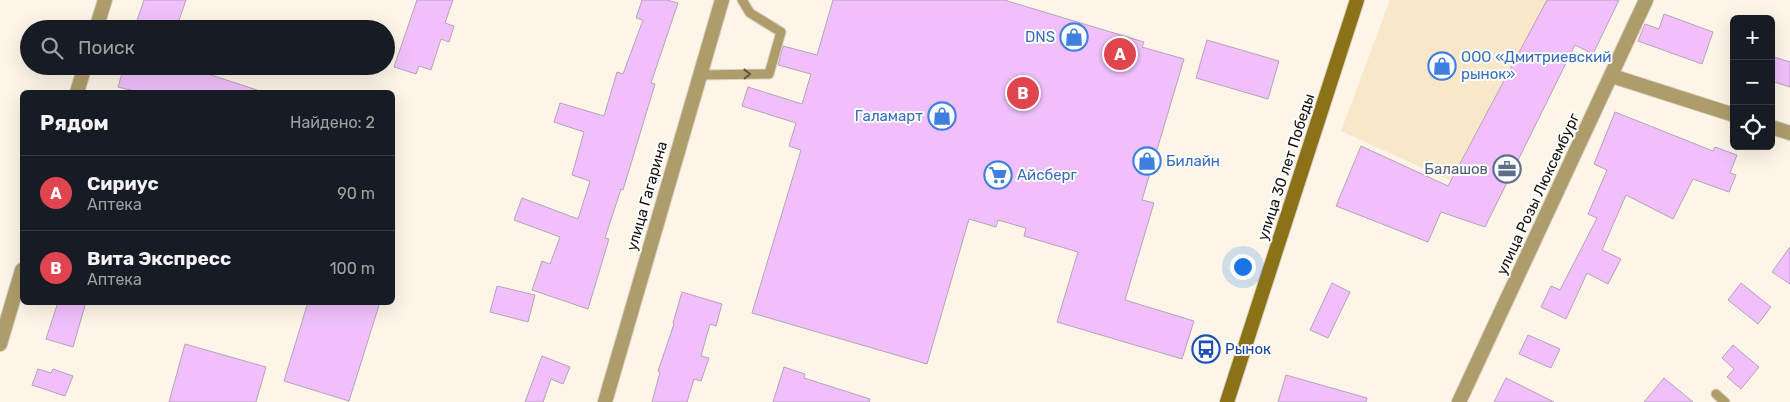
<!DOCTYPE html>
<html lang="ru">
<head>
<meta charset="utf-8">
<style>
  :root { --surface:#171b24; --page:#20242c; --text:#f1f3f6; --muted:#9ea1a6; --line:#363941; --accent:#8958d1 }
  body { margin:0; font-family:Rubik,sans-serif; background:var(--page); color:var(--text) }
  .controls { position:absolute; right:15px; top:15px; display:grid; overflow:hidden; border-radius:8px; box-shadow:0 5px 20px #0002 }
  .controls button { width:45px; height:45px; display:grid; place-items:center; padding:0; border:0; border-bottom:1px solid var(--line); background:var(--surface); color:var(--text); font:25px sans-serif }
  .you { position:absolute; left:1242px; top:266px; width:18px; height:18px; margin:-12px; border:4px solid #fff; border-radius:50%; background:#1a73e8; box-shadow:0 0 0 8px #1a73e833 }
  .badge { display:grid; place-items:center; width:32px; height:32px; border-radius:50%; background:var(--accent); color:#fff; font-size:16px; font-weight:700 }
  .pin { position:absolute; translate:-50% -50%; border:2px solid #fff; box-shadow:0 1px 5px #0006 }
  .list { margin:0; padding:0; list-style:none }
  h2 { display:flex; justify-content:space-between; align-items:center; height:65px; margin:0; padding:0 20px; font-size:21px }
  h2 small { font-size:16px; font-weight:400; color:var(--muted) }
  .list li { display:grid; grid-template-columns:32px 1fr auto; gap:15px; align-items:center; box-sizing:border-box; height:75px; padding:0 20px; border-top:1px solid var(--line) }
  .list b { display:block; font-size:19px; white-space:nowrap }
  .list p { margin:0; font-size:16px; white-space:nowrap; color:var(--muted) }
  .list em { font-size:16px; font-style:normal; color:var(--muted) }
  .icon { flex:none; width:28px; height:28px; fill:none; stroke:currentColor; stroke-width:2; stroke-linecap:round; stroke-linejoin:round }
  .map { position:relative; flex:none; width:1790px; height:402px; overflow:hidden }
  .search { position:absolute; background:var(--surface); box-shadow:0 5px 20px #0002; left:20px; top:20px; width:375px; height:55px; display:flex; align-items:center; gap:12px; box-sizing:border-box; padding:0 18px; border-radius:28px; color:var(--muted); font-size:19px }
  .panel { position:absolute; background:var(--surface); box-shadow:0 5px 20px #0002; left:20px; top:90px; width:375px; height:215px; border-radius:8px }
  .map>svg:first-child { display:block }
  .built { fill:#f8e7c9 }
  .building { fill:#f1c0fc; stroke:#b4a4b8 }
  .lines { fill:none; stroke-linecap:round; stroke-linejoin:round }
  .service-casing { stroke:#d8d0c3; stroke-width:11 }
  .minor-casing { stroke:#d8d0c3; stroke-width:16 }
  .tertiary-casing { stroke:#d8d0c3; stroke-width:16 }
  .secondary-casing { stroke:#d8d0c3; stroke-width:16 }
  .service { stroke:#ae9d6b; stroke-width:9 }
  .minor { stroke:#ae9d6b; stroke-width:14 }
  .tertiary { stroke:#ae9d6b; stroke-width:14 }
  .secondary { stroke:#8b7216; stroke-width:14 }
  .oneway { stroke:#61563a }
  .labels { text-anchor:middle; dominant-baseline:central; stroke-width:4; stroke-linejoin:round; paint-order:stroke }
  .shop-label { font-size:15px; fill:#366cbe; stroke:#fff; text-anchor:start }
  .street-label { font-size:15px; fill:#141008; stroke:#fff }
  .service-label { font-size:15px; fill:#4e5e75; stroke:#fff; text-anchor:end }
  .transit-label { font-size:15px; fill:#164399; stroke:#fff; text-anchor:start }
</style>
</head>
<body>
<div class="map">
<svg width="1790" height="402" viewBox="0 0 1790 402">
  <rect width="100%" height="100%" fill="#fdf5e7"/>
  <!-- built -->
  <path class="built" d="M1390 0H1552L1458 184 1341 131Z"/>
  <!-- building -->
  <path class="building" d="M144 0H186L176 29H134Z
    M417 0H453L445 23 454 26 449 42 441 39 431 70 419 66 416 74 394 67Z
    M642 0H667L678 3 651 83 655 84 623 190 621 189 605 238 609 239 588 309 532 290 542 261 550 264 560 237 514 220 522 198 578 219 590 181 572 175 584 132 554 122 560 103 604 116 617 72 623 74 643 20 636 18Z
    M833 0H1004L1144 42 1142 47 1184 59 1142 200 1154 203 1125 300 1194 321 1182 359 1057 322 1078 252 1024 236 1026 228 998 220 996 227 969 219 927 364 752 313 801 150 789 146 796 123 742 106 748 87 802 104 811 74 778 65 783 46 817 55Z
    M1547 0H1619L1593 54 1575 45 1485 227 1441 212 1428 242 1336 206 1361 146 1448 186Z
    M1664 14 1713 32 1702 64 1638 41 1645 24 1659 29Z
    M1207 40 1279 61 1268 99 1196 78Z
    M1771 56 1790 62V87L1771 81Z
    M124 66H184L257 90V92H138L118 87Z
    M1615 112 1713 151 1715 147 1737 155 1730 173 1736 175 1729 192 1693 179 1673 219 1626 195 1602 250 1621 259 1608 284 1587 273 1566 319 1541 307 1551 286 1560 290 1597 218 1588 214 1607 170 1594 164Z
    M1790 247V284L1772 272Z
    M1332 283 1350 292 1328 338 1310 330Z
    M1741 283 1771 307 1758 324 1728 300Z
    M497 286 535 295 528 322 490 312Z
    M682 292 722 304 716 326 710 324 701 356 709 358 701 381 694 379 687 402H652L660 372 658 371 674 324 673 323Z
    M58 302H86L73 347 46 339Z
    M308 302H380L349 401 284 381Z
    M1528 335 1560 349 1551 368 1519 354Z
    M185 344 266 367 256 402H169Z
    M1733 345 1759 367 1741 389 1727 377 1734 369 1722 358Z
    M542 356 570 367 563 384 551 379 543 402H525Z
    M784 367 805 374 804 378 870 399 869 402H773Z
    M38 369 51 373 53 369 73 376 65 396 32 385Z
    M1286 375 1367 398 1366 402H1278Z
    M1506 378 1554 402H1494Z
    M1664 378 1693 402H1644Z"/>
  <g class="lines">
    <!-- service casing -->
    <g class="service-casing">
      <path id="service" d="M698 75 769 74 781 32 750 13 742 0
        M1716 394 1725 402"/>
    </g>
    <!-- minor casing -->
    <g class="minor-casing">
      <path id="minor" d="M96 29 105 0
        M1612 76 1734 115
        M77 92 85 66
        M1771 127 1790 133
        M0 344 22 270
        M1459 402 1646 0"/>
    </g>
    <!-- tertiary casing -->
    <g class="tertiary-casing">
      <path id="tertiary" d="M605 402 722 0"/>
    </g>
    <!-- secondary casing -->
    <g class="secondary-casing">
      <path id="secondary" d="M1227 402 1357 0"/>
    </g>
    <!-- service -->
    <use href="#service" class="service"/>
    <!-- minor -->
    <use href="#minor" class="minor"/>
    <!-- tertiary -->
    <use href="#tertiary" class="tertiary"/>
    <!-- secondary -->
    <use href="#secondary" class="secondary"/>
  </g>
  <!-- one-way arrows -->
  <defs><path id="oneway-chevron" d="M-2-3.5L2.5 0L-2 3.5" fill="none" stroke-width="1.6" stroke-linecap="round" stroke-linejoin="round" transform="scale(1.25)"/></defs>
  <use class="oneway" href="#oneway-chevron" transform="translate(747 74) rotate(-1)"/>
  <!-- icons -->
  <defs>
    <g id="shop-ring" transform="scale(1.4375)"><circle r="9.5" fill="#fff" stroke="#3f7fe0" stroke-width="1.5"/><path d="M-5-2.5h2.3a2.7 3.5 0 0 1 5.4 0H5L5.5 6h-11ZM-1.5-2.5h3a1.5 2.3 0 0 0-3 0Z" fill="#3f7fe0"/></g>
    <g id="office-ring" transform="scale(1.4375)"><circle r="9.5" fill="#fff" stroke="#5c6f8a" stroke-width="1.5"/><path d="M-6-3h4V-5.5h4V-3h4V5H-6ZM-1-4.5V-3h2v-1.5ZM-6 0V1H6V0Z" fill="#5c6f8a"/></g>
    <g id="supermarket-ring" transform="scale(1.4375)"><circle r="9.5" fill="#fff" stroke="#3f7fe0" stroke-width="1.5"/><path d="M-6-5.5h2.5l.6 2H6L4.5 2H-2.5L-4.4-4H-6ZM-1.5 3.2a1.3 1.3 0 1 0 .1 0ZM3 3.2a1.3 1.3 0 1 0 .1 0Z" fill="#3f7fe0"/></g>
    <g id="bus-ring" transform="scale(1.4375)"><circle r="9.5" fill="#fff" stroke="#1a4fb4" stroke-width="1.5"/><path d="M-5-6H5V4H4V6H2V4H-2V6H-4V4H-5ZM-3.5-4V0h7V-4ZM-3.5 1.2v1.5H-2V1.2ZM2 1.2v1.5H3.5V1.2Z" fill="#1a4fb4"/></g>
  </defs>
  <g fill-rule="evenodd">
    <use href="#shop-ring" x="1074" y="37"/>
    <use href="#shop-ring" x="1442" y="66"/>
    <use href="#shop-ring" x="942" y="116"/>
    <use href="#shop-ring" x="1147" y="161"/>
    <use href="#office-ring" x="1507" y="169"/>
    <use href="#supermarket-ring" x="998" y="175"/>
    <use href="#bus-ring" x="1206" y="349"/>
  </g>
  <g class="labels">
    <!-- shop labels -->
    <g class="shop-label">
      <text x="1055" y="37" text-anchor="end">DNS</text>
      <text x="1461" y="57">ООО «Дмитриевский<tspan x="1461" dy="17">рынок»</tspan></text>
      <text x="923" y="116" text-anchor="end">Галамарт</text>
      <text x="1166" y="161">Билайн</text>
      <text x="1017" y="175">Айсберг</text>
    </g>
    <!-- street labels -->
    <g class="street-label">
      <text transform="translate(1286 167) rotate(-72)">улица 30 лет Победы</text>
      <text transform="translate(1538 194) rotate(-65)">улица Розы Люксембург</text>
      <text transform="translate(647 196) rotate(-74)">улица Гагарина</text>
    </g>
    <!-- service labels -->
    <g class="service-label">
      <text x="1488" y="169">Балашов</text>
    </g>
    <!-- transit labels -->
    <g class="transit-label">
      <text x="1225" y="349">Рынок</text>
    </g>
  </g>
</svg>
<div class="controls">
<button>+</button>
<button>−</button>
<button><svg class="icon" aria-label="locate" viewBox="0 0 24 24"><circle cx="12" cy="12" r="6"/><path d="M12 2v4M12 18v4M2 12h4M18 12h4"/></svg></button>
</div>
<div class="you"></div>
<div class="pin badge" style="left:1120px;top:54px;background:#e0444e">A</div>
<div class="pin badge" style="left:1023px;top:93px;background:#e0444e">B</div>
<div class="search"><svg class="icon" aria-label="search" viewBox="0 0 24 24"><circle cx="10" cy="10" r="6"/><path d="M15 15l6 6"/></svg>Поиск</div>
<section class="panel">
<h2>Рядом<small>Найдено: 2</small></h2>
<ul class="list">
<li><span class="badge" style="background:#e0444e">A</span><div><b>Сириус</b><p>Аптека</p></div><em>90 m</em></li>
<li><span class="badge" style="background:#e0444e">B</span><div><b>Вита Экспресс</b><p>Аптека</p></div><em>100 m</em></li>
</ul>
</section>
</div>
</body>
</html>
